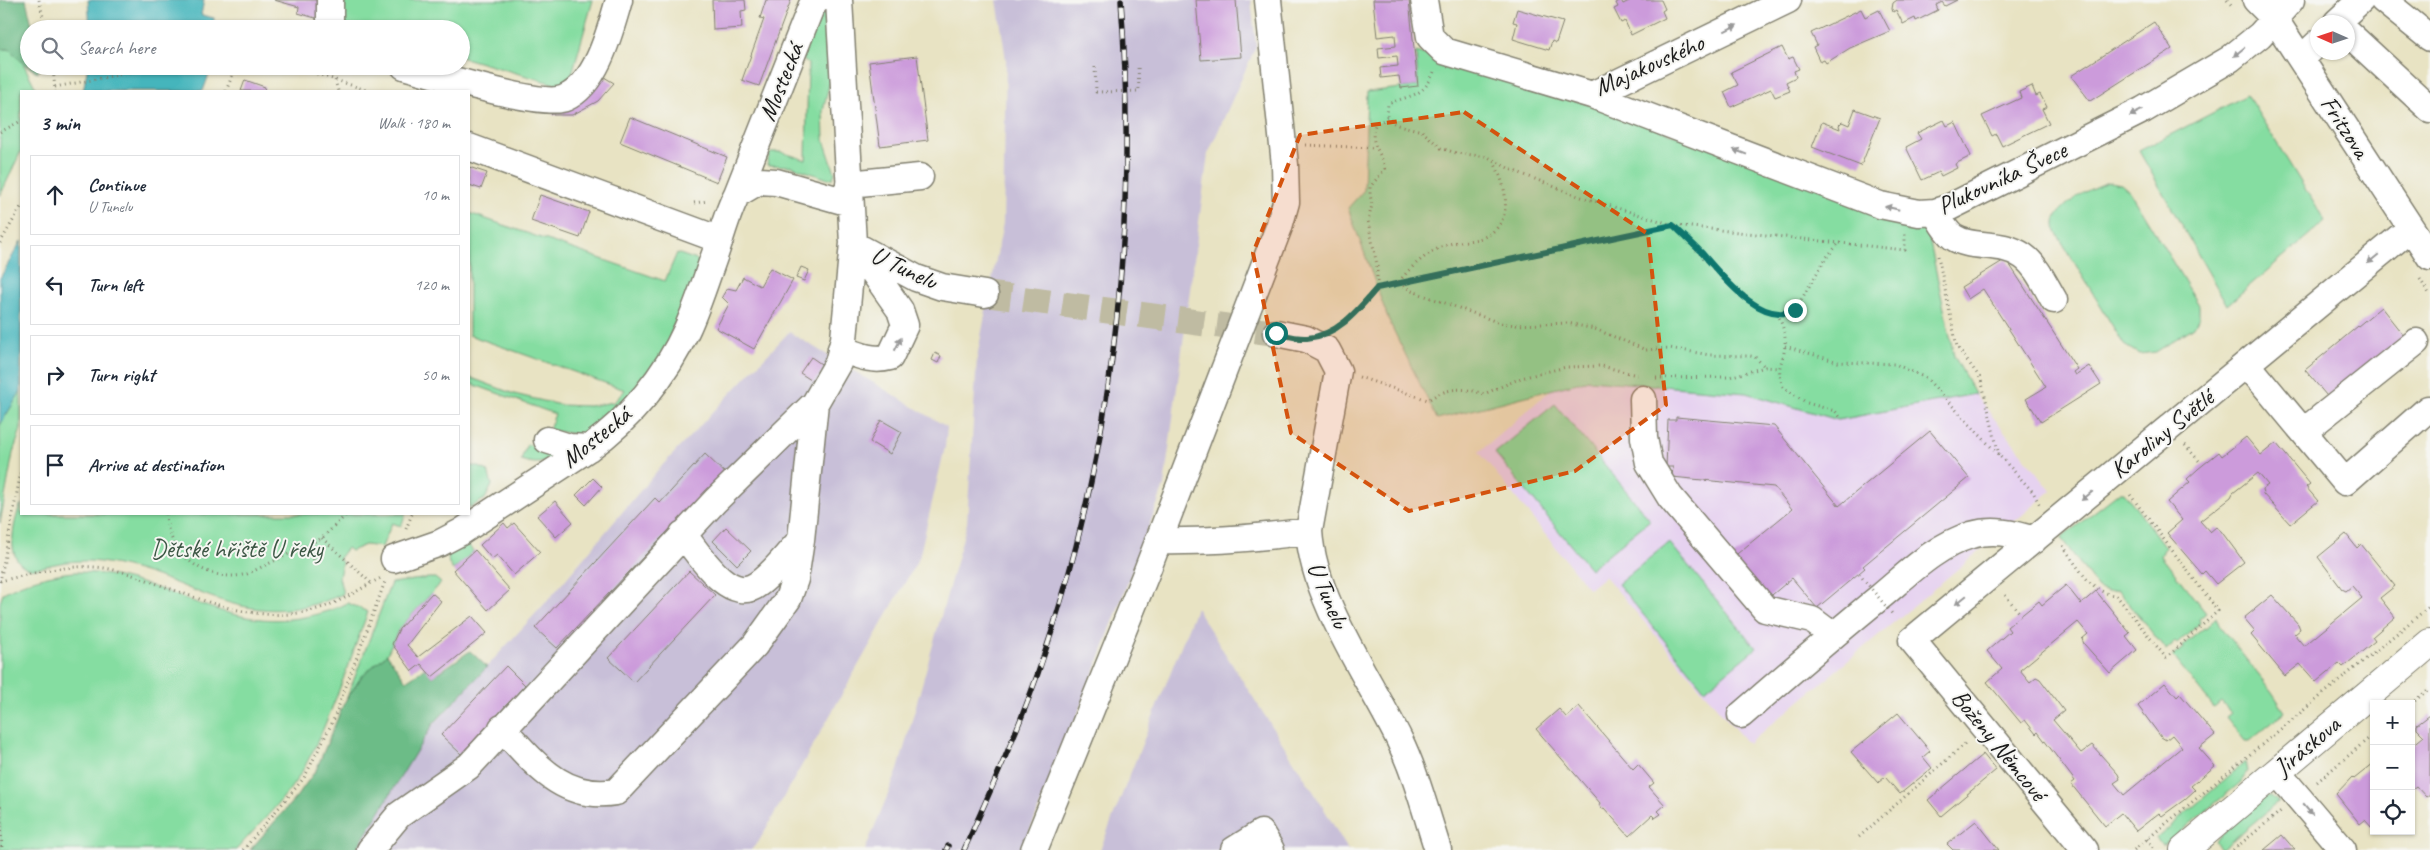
<!DOCTYPE html>
<html lang="en">
<head>
<meta charset="utf-8">
<style>
  :root { --surface:#fff; --page:#f2f2f3; --text:#1f2937; --muted:#747a83; --line:#e0e1e3 }
  body { margin:0; font-family:Caveat,sans-serif; background:var(--page); color:var(--text) }
  .controls { position:absolute; right:15px; bottom:15px; display:grid; overflow:hidden; border-radius:0px; box-shadow:0 1px 4px #0004 }
  .controls button { width:45px; height:45px; display:grid; place-items:center; padding:0; border:0; border-bottom:1px solid var(--line); background:var(--surface); color:var(--text); font:25px sans-serif }
  .compass { position:absolute; left:2310px; top:15px; width:45px; height:45px; border-radius:50%; background:var(--surface); box-shadow:0 1px 4px #0004; rotate:273deg }
  .stop { position:absolute; width:15px; height:15px; margin:-11px; border:4px solid #0f766e; border-radius:50%; background:#fff }
  .stop.end { background:#0f766e; border-color:#fff; box-shadow:0 1px 5px #0008 }
  .list { margin:0; padding:0; list-style:none }
  h2 { display:flex; justify-content:space-between; align-items:center; height:65px; margin:0; padding:0 20px; font-size:21px }
  h2 small { font-size:16px; font-weight:400; color:var(--muted) }
  .list li { display:grid; grid-template-columns:32px 1fr auto; gap:15px; align-items:center; box-sizing:border-box; height:80px; margin:0 10px 10px; padding:0 10px; border:1px solid var(--line); border-radius:0px }
  .list b { display:block; font-size:19px; white-space:nowrap }
  .list p { margin:0; font-size:16px; white-space:nowrap; color:var(--muted) }
  .list em { font-size:16px; font-style:normal; color:var(--muted) }
  .icon { flex:none; width:28px; height:28px; fill:none; stroke:currentColor; stroke-width:2; stroke-linecap:round; stroke-linejoin:round }
  .map { position:relative; flex:none; width:2430px; height:850px; overflow:hidden }
  .search { position:absolute; background:var(--surface); box-shadow:0 1px 4px #0004; left:20px; top:20px; width:450px; height:55px; display:flex; align-items:center; gap:12px; box-sizing:border-box; padding:0 18px; border-radius:28px; color:var(--muted); font-size:19px }
  .panel { position:absolute; background:var(--surface); box-shadow:0 1px 4px #0004; left:20px; top:90px; width:450px; height:425px; border-radius:0px }
  .map>svg:first-child { display:block }
  .built { fill:#e6d2f0 }
  .industrial { fill:#c8bfd8 }
  .green { fill:#85dda1; stroke:#507c5e }
  .forest { fill:#6cbc87; stroke:#446c52 }
  .water { fill:#45b5bc; stroke:#30686c }
  .building { fill:#cc9bdb }
  .lines { fill:none; stroke-linecap:round; stroke-linejoin:round }
  .minor-tunnel { stroke:#bfbba2; stroke-width:26; stroke-dasharray:26 13; stroke-linecap:butt }
  .minor-casing { stroke:#828070; stroke-width:29 }
  .major-casing { stroke:#828070; stroke-width:30 }
  .path { stroke:#828070; stroke-width:3; stroke-dasharray:1 4; stroke-linecap:butt }
  .minor { stroke:#fff; stroke-width:26 }
  .major { stroke:#fff; stroke-width:28 }
  .rail-casing { stroke:#1c1c1c; stroke-width:5.5 }
  .rail { stroke:#f6f6f2; stroke-width:4; stroke-dasharray:11; stroke-linecap:butt }
  .path-bridge { stroke:#828070; stroke-width:3; stroke-dasharray:1 4; stroke-linecap:butt }
  .oneway { fill:#999 }
  .route { stroke:#0f766e; stroke-width:6 }
  .marked { fill:#d4530e; fill-opacity:0.2; stroke:#d4530e; stroke-width:4; stroke-dasharray:10 6; stroke-linejoin:round }
  .labels { text-anchor:middle; dominant-baseline:central; stroke-width:4; stroke-linejoin:round; paint-order:stroke }
  .street-label { font-size:25px; fill:#1c1c1c; stroke:#f6f6f2 }
  .park-label { font-size:25px; fill:#3c5644; stroke:#f6f6f2 }
</style>
</head>
<body>
<div class="map">
<svg width="2430" height="850" viewBox="0 0 2430 850">
  <rect width="100%" height="100%" fill="#f6f6f2"/>
  <filter id="ink" filterUnits="userSpaceOnUse"><feTurbulence type="fractalNoise" baseFrequency=".02" numOctaves="2"/><feDisplacementMap in="SourceGraphic" scale="10" xChannelSelector="R" yChannelSelector="G"/><feConvolveMatrix kernelMatrix="1 2 1 2 8 2 1 2 1" color-interpolation-filters="sRGB"/></filter>
  <filter id="wash" filterUnits="userSpaceOnUse"><feTurbulence type="fractalNoise" baseFrequency=".0096" numOctaves="4" result="noise"/><feDisplacementMap in="SourceGraphic" scale="20" xChannelSelector="R" yChannelSelector="G"/><feGaussianBlur stdDeviation="1.12" result="paint"/><feColorMatrix in="noise" values="0 0 0 0 0 0 0 0 0 0 0 0 0 0 0 0 0 1.4 0 .05"/><feComposite in="paint" operator="in"/></filter>
  <g filter="url(#wash)">
    <rect width="100%" height="100%" fill="#e8e3c3"/>
    <!-- built -->
    <path class="built" d="M1589 380 1746 393 1838 420 1975 394 2051 491 1748 744 1605 576 1589 589 1479 452 1551 390Z"/>
    <!-- industrial -->
    <path class="industrial" d="M997 0H1251L1256 46 1208 154 1164 486 1086 694 1022 850H865L898 770 967 523 977 357 1003 223 1006 60Z
      M789 332 947 427 945 447 919 558 759 841 751 850H318L549 599 657 471Z
      M1196 608 1320 802 1348 850H1100Z"/>
    <!-- green -->
    <path class="green" d="M346 0H593L568 88 461 57V29H362L340 22Z
      M819 12 824 14 827 18 830 81 823 111 824 140 835 173 833 178 828 179 791 166 767 165 769 155 772 152H781L806 160 808 64 798 55Z
      M0 49H9L23 63 37 91H21V151L0 196Z
      M1416 52 1587 104 1926 224 1954 356 1975 394 1838 420 1746 393 1589 380 1437 419 1389 321 1348 208 1364 190 1367 92 1418 86Z
      M2247 95 2325 221 2227 305 2139 151Z
      M2110 182 2121 184 2130 192 2199 305V317L2194 327 2156 352 2139 354 2124 345 2056 232C2055 226 2054 221 2057 216 2063 203 2096 184 2110 182Z
      M469 213 665 281 677 253 702 262 683 315 678 313 672 331 662 369 595 431 581 435 549 430 555 414 469 383V377L514 394 560 405 589 406 614 402 625 390 469 335Z
      M21 391V429L13 453 0 523V425Z
      M1555 404 1650 520 1590 569 1495 453Z
      M527 444 558 455C546 464 536 465 521 460Z
      M469 466H477L488 471 492 485 485 499 469 508Z
      M2120 492H2124L2165 547 2161 556 2206 613 2199 619 2200 623 2177 644 2175 642 2166 650 2118 590 2107 592 2098 588 2061 538Z
      M21 504V514H406L401 526 392 523 382 547 365 545 351 551 347 548 339 558 342 563 339 577 343 594C240 639 194 574 100 562 86 560 69 561 55 564 48 565 42 568 36 568 31 569 26 568 22 565 6 553 14 520 21 504Z
      M469 534 473 540 468 544 473 552 453 570 449 564 447 551Z
      M1669 542 1756 648 1705 690 1618 584Z
      M74 572C178 572 235 654 348 603L368 612C348 664 331 719 304 768 287 798 259 824 236 850H0V603L3 593C25 581 49 574 74 572Z
      M429 578H435L441 583 399 629 387 654 362 676 346 700 391 583Z
      M2216 617 2219 625 2272 692 2285 712 2250 741H2245L2226 717 2231 713 2221 702 2214 708 2173 656 2183 648 2182 646 2204 628 2206 629Z
      M2245 762 2247 771 2241 782 2163 846 2157 838Z
      M2267 796H2271L2278 802 2221 850 2215 841Z"/>
    <!-- forest -->
    <path class="forest" d="M0 0H26L33 29H29V66H39L38 73 23 63 9 49H0Z
      M470 651 487 667 433 724 356 850H250L297 796 316 770 344 703 362 676 387 654 406 681 425 668 432 677Z"/>
    <!-- water -->
    <path class="water" d="M88 0H204L201 15 214 18 213 29H90Z
      M88 66H212L203 91H83Z
      M21 241V391L0 425V278Z"/>
    <g id="blocks">
      <!-- building -->
      <path class="building" d="M274 0H323L319 19 298 13 299 7Z
        M712 0H745L746 10 741 11 742 28 713 30Z
        M766 0H791L759 86 742 80 764 19 760 18Z
        M1196 0H1236L1241 57 1201 60Z
        M1373 0H1409L1418 86 1401 88 1399 76 1381 78 1380 68 1398 66 1397 56 1379 58 1378 48 1396 46 1395 35 1377 37Z
        M1621 0 1623 4 1631 0H1661L1665 9 1662 11 1665 18 1631 35 1625 21 1621 23 1614 9 1618 7 1616 3Z
        M1897 0H1957L1945 6 1942 2 1936 5 1938 10 1916 21 1915 18 1903 24 1896 10 1893 12 1892 9 1893 3Z
        M1517 9 1563 22 1556 43 1552 41 1549 50 1513 39 1517 23 1513 22Z
        M1861 9 1865 17 1879 10 1890 31 1850 48 1826 63 1824 60 1820 62 1813 47 1817 45 1811 33Z
        M2154 22 2172 49 2090 101 2071 76Z
        M1782 47 1788 59 1793 57 1799 69 1794 71 1796 77 1786 82 1790 91 1775 97 1771 89 1731 107 1724 92 1738 85 1731 72Z
        M917 56 928 140 880 146 869 62Z
        M604 77 614 83 598 101 572 115H553V105Z
        M245 80 265 87 264 91H241Z
        M2032 86 2036 96 2040 94 2047 107 2042 109 2049 123 2002 146 1996 134 1992 136 1982 116 2021 98 2019 92Z
        M1855 109 1880 118 1861 166 1812 147 1822 122 1840 129 1839 125 1842 122 1849 125Z
        M630 117 727 157 717 182 620 142Z
        M1944 120 1947 126 1955 122 1971 156 1955 164 1957 168 1941 176 1939 172 1922 180 1906 147 1921 139 1917 133Z
        M469 167 487 173 481 189 469 185Z
        M540 195 589 212 580 238 531 221Z
        M2006 259 2077 369 2073 372 2075 375 2089 366 2101 384 2041 422 2026 399 2046 387 1983 289 1968 299 1961 287Z
        M801 267 809 270 804 281 796 278Z
        M770 268 793 280 754 349 716 328 729 304 722 297 727 288 736 290 743 277 760 286Z
        M2381 307 2407 340 2332 402 2305 370Z
        M935 353 941 356 938 363 932 360Z
        M811 357 824 366 814 382 800 373Z
        M1676 417 1774 426 1839 506 1930 431 1969 478 1863 566 1865 568 1817 608 1792 578 1766 600 1732 558 1792 509 1774 487 1672 477 1673 467H1666L1668 420H1676Z
        M881 420 902 432 890 454 870 442Z
        M2246 437 2261 455 2276 443 2310 484 2306 487 2318 501 2290 524 2263 494 2262 489 2268 485 2258 473 2233 493 2231 497 2200 521 2210 532 2216 527 2221 531 2244 562 2216 584 2205 571 2202 574 2167 533 2182 520 2167 502 2190 482 2187 479 2198 469 2219 452 2222 456Z
        M705 454 728 476 669 540 664 535 557 648 535 628 655 498 660 503Z
        M593 478 602 487 586 505 576 495Z
        M555 501 573 522 556 537 537 516Z
        M504 523 508 528 514 523 540 552 514 575 497 555 492 559 480 545Z
        M726 527 751 551 737 565 713 541Z
        M2346 534 2357 548 2361 544 2395 586 2380 598 2395 617 2372 637 2375 641 2364 650 2343 667 2339 663 2316 682 2300 664 2285 676 2251 635 2255 631 2244 618 2272 595 2298 624 2300 629 2294 634 2304 646 2362 598 2352 586 2346 591 2342 589 2318 557Z
        M475 550 510 590 488 610 453 570Z
        M689 571 715 595 634 682 608 658Z
        M2066 585 2081 604 2096 591 2130 633 2126 636 2137 650 2110 673 2084 644 2082 639 2088 634 2078 622 2020 670 2030 682 2036 677 2040 679 2064 711 2053 720 2081 753 2092 745 2118 774 2120 779 2114 783 2124 795 2182 747 2172 735 2166 740 2161 737 2138 706 2165 683 2177 697 2180 694 2215 735 2199 748 2215 766 2191 786 2195 790 2184 800 2162 816 2159 813 2136 831 2121 813 2105 826 2071 784 2075 781 2038 732 2036 734 2025 720 2021 723 1987 682 2002 669 1987 651 2010 631 2007 627 2018 618 2039 601 2042 605Z
        M432 593 441 601 407 645 418 657 472 616 487 633 432 677 421 664 412 671 392 644 399 629Z
        M506 666 525 685 461 754 441 735Z
        M1579 706 1633 769 1638 764 1654 783 1649 787 1665 805 1658 811 1661 814 1655 818 1652 815 1629 836 1604 808 1602 809 1599 805 1600 803 1536 729 1559 709 1566 717Z
        M1898 713 1930 751 1923 757 1932 768 1900 794 1885 777 1878 783 1851 752Z
        M2430 715V794L2426 797 2416 786 2411 790V747L2424 736 2417 729V725Z
        M1983 754 1996 770 1941 816 1928 800Z
        M2374 763V826L2372 828 2365 820 2360 824 2336 794 2352 777 2354 779Z
        M1976 821 1999 850H1953L1947 844Z
        M2282 835 2295 850H2264Z"/>
    </g>
  </g>
  <g filter="url(#ink)">
    <use href="#blocks" fill-opacity="0" stroke="#828070" stroke-width="1"/>
    <g class="lines">
      <!-- minor-tunnel -->
      <path class="minor-tunnel" d="M985 294 1276 333"/>
      <!-- minor casing -->
      <g class="minor-casing">
        <path id="minor" d="M1424 0 1430 37 1444 51 1592 95 1880 205 1919 213 1935 212 1950 207 2143 110 2230 59 2260 35 2291 0
          M2256 0 2274 18 2430 257
          M2383 0 2430 38
          M2337 22 2361 0
          M330 29V0
          M2348 33 2430 109
          M2301 59 2318 43
          M404 66C432 74 544 108 565 98 597 84 610 31 619 0
          M1592 95 1788 0
          M469 147 720 240
          M849 184 920 177
          M737 194 759 181 776 182 850 203
          M1935 212C1940 220 1945 231 1953 237 1972 250 2000 240 2023 256 2037 266 2045 285 2054 300
          M862 249 916 278 942 287 985 294
          M1276 333 1306 339 1327 350 1338 371 1309 531C1313 599 1369 678 1399 739 1416 774 1426 813 1438 850
          M841 349C858 355 872 362 890 357L905 325 900 310 853 243
          M2247 364 2345 482 2428 409
          M1643 399 1644 438 1649 463 1670 497 1765 609 1812 620 1832 635
          M2300 428 2313 424 2416 342
          M547 440 569 447 589 448
          M683 534C698 553 730 606 758 584 774 573 787 554 801 540
          M1158 541C1209 542 1258 538 1309 531
          M394 559 440 543 461 532 589 448C630 419 666 376 687 329 698 305 706 279 715 254 722 234 727 213 737 194L811 7 817 0
          M1741 715C1787 675 1833 635 1880 597 1908 574 1935 546 1971 535 1993 529 2013 533 2034 540
          M502 728C535 763 562 801 616 792L755 645 788 599 795 579 801 540 815 403
          M2277 772 2343 850
          M370 850 399 815 469 766 715 501 815 403 838 363 844 339 853 243 839 0
          M1034 850 1145 576 1279 227 1286 202 1285 165 1268 0
          M1234 850 1261 833 1271 850
          M2085 850 1912 640 2411 228"/>
      </g>
      <!-- major casing -->
      <g class="major-casing">
        <path id="major" d="M2184 850 2430 643"/>
      </g>
      <!-- path -->
      <path class="path" d="M39 0 46 29
        M2227 0 2233 7
        M53 66 55 91
        M293 66 369 91
        M1095 67 1096 92 1139 91 1138 65
        M1434 72C1423 98 1411 94 1388 104L1387 116 1392 122 1398 125 1422 131 1441 148 1456 153 1488 157 1512 170 1578 196 1673 225 1721 276 1752 302 1765 310 1778 313H1788L1795 310 1826 258 1839 243
        M335 80 338 91
        M55 87 165 66
        M226 91 236 66
        M0 132 21 121
        M1306 145 1375 148
        M694 203 708 201
        M0 243 21 207
        M1938 256 1957 347 1981 379 1999 455
        M2420 279 2430 295
        M1399 282C1410 267 1426 254 1443 246 1457 240 1474 243 1488 235 1516 219 1505 181 1492 159
        M1399 283 1412 291 1500 323 1516 325 1567 323 1595 329 1646 350 1669 348 1710 355 1750 356 1755 357 1765 367
        M1377 287V265L1368 221 1372 205 1370 194V187L1385 169C1382 152 1367 142 1376 123L1389 118
        M1778 313C1781 323 1786 333 1785 344 1784 365 1775 363 1783 387L1807 403 1835 411 1842 419
        M1335 329 1358 310 1377 287 1673 225 1905 250V233
        M1785 346 1838 362 1895 364 1926 378 2011 468 2033 492 2040 505
        M1359 377 1428 400C1448 387 1462 387 1484 394L1521 378 1566 367 1602 366 1637 375
        M1656 378 1729 377 1765 367 1778 368
        M2185 445 2200 462
        M166 514C167 555 208 584 247 574L322 538 347 514
        M406 529 412 514
        M322 538 371 583
        M310 544 314 561
        M2063 546C2077 565 2091 594 2116 595L2166 658 2218 611 2128 492
        M0 581C30 574 64 565 95 567 122 569 146 580 171 589 226 609 277 627 334 603 350 596 365 586 381 578
        M0 582 21 471
        M2005 595 2019 612
        M2411 704 2430 688
        M2317 782 2374 734
        M0 806 2 850
        M1859 837 1966 743
        M2147 839 2156 850
        M243 850 304 778 333 721 386 579
        M2134 850 2430 606
        M2233 850 2281 811"/>
      <!-- minor -->
      <use href="#minor" class="minor"/>
      <!-- major -->
      <use href="#major" class="major"/>
      <!-- rail casing -->
      <g class="rail-casing">
        <path id="rail" d="M946 850 948 846
          M964 850C990 792 1016 735 1037 676 1113 458 1138 229 1121 0"/>
      </g>
      <!-- rail -->
      <use href="#rail" class="rail"/>
      <!-- path-bridge -->
      <path class="path-bridge" d="M1859 574 1894 616"/>
    </g>
    <!-- one-way arrows -->
    <defs><path id="oneway-solid" d="M-6-.8H1V-3.2L6.5 0L1 3.2V.8H-6Z" transform="scale(1.25)"/></defs>
    <g class="oneway">
      <use href="#oneway-solid" transform="translate(1731 28) rotate(-26)"/>
      <use href="#oneway-solid" transform="translate(2239 52) rotate(141)"/>
      <use href="#oneway-solid" transform="translate(2136 113) rotate(153)"/>
      <use href="#oneway-solid" transform="translate(1740 152) rotate(-159)"/>
      <use href="#oneway-solid" transform="translate(1892 208) rotate(-167)"/>
      <use href="#oneway-solid" transform="translate(2373 259) rotate(140)"/>
      <use href="#oneway-solid" transform="translate(898 344) rotate(-64)"/>
      <use href="#oneway-solid" transform="translate(2087 496) rotate(141)"/>
      <use href="#oneway-solid" transform="translate(1961 600) rotate(141)"/>
      <use href="#oneway-solid" transform="translate(2308 809) rotate(50)"/>
    </g>
  </g>
  <g class="lines" filter="url(#ink)">
    <!-- route -->
    <path class="route" d="M1276 333C1285 335 1297 339 1307 338 1338 336 1359 309 1377 288L1673 225C1682 234 1692 243 1701 252 1721 274 1760 327 1795 310"/>
  </g>
  <!-- marked area -->
  <path class="marked" d="M1464 112 1648 234 1666 405 1575 471 1409 511 1291 433 1253 253 1300 135Z"/>
  <g class="labels">
    <!-- street labels -->
    <g class="street-label">
      <text transform="translate(1649 65) rotate(-24)">Majakovského</text>
      <text transform="translate(781 82) rotate(-68)">Mostecká</text>
      <text transform="translate(2345 127) rotate(57)">Fritzova</text>
      <text transform="translate(2002 178) rotate(-25)">Plukovníka Švece</text>
      <text transform="translate(904 268) rotate(25)">U Tunelu</text>
      <text transform="translate(2162 434) rotate(-39)">Karoliny Světlé</text>
      <text transform="translate(596 437) rotate(-39)">Mostecká</text>
      <text transform="translate(1328 595) rotate(67)">U Tunelu</text>
      <text transform="translate(1999 745) rotate(51)">Boženy Němcové</text>
      <text transform="translate(2307 746) rotate(-40)">Jiráskova</text>
    </g>
    <!-- park labels -->
    <g class="park-label">
      <text x="237" y="549">Dětské hřiště U řeky</text>
    </g>
  </g>
</svg>
<div class="controls">
<button>+</button>
<button>−</button>
<button><svg class="icon" aria-label="locate" viewBox="0 0 24 24"><circle cx="12" cy="12" r="6"/><path d="M12 2v4M12 18v4M2 12h4M18 12h4"/></svg></button>
</div>
<svg class="compass" viewBox="-18 -18 36 36"><path d="M0-13l5 13h-10z" fill="#e53935"/><path d="M0 13l5-13h-10z" fill="#747a83"/></svg>
<div class="stop" style="left:1276px;top:333px"></div>
<div class="stop end" style="left:1795px;top:310px"></div>
<div class="search"><svg class="icon" aria-label="search" viewBox="0 0 24 24"><circle cx="10" cy="10" r="6"/><path d="M15 15l6 6"/></svg>Search here</div>
<section class="panel">
<h2>3 min<small>Walk · 180 m</small></h2>
<ul class="list">
<li><svg class="icon" aria-label="ahead" viewBox="0 0 24 24"><path d="M12 20V5M6 11l6-6 6 6"/></svg><div><b>Continue</b><p>U Tunelu</p></div><em>10 m</em></li>
<li><svg class="icon" aria-label="left" viewBox="0 0 24 24"><path d="M17 20v-9H6M10 6l-5 5 5 5"/></svg><div><b>Turn left</b></div><em>120 m</em></li>
<li><svg class="icon" aria-label="right" viewBox="0 0 24 24"><path d="M7 20v-9h11M14 6l5 5-5 5"/></svg><div><b>Turn right</b></div><em>50 m</em></li>
<li><svg class="icon" aria-label="arrive" viewBox="0 0 24 24"><path d="M6 21V4h12l-3 4 3 4H6"/></svg><div><b>Arrive at destination</b></div></li>
</ul>
</section>
</div>
</body>
</html>
